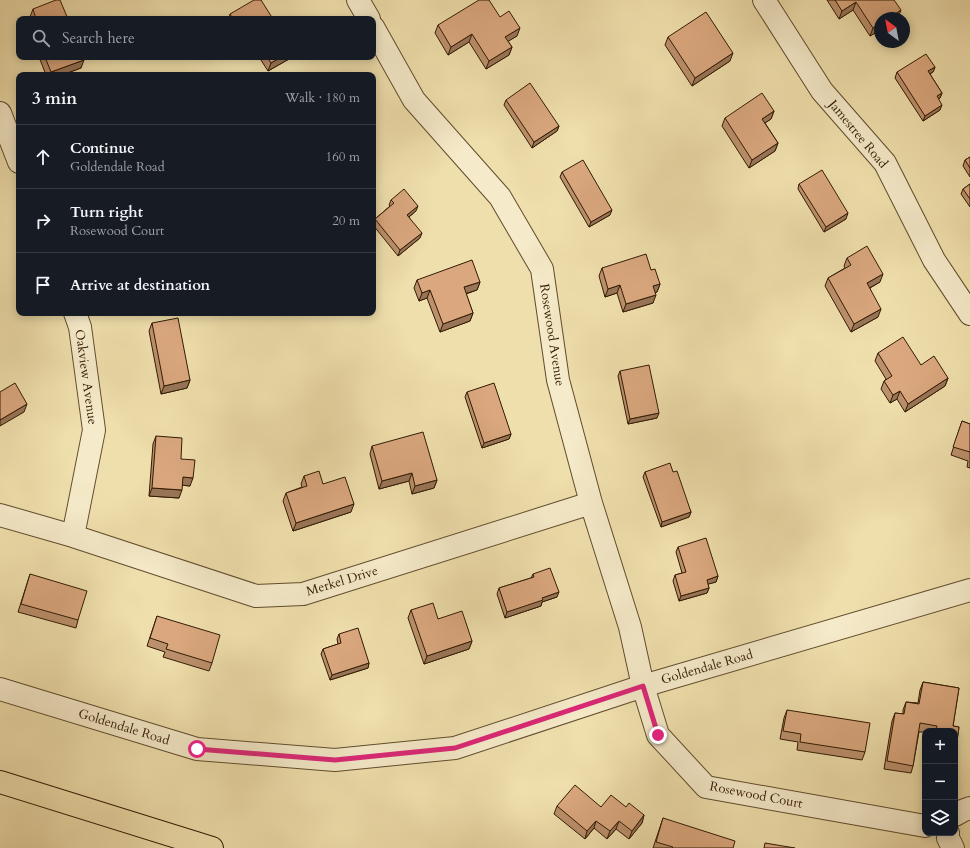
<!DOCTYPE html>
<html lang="en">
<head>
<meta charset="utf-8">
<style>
  :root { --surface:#171b24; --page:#20242c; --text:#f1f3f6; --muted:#9ea1a6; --line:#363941 }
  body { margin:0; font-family:Cardo,serif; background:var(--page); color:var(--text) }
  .controls { position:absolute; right:12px; bottom:12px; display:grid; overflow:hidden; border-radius:8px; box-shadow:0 2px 10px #0003 }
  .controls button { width:36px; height:36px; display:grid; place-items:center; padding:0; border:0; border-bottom:1px solid var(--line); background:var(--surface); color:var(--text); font:20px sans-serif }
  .compass { position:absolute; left:874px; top:12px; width:36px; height:36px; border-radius:50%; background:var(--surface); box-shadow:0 2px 10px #0003; rotate:328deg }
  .stop { position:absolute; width:12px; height:12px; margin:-9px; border:3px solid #db2777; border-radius:50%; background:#fff }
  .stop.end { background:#db2777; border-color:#fff; box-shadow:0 1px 4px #0008 }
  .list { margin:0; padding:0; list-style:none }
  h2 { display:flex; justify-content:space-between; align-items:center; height:52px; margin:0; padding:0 16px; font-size:17px }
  h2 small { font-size:13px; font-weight:400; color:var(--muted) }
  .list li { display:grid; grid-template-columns:26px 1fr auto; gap:12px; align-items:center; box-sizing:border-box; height:64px; padding:0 16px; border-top:1px solid var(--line) }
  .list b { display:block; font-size:15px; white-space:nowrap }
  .list p { margin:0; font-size:13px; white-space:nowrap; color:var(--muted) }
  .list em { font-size:13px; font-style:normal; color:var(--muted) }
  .icon { flex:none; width:22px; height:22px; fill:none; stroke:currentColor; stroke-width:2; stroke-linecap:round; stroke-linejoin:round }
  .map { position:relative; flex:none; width:970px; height:848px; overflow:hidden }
  .search { position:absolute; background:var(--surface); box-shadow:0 2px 10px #0003; left:16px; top:16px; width:360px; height:44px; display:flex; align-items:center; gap:10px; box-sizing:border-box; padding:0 14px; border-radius:8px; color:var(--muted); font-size:15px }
  .panel { position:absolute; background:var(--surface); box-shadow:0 2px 10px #0003; left:16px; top:72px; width:360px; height:244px; border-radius:8px }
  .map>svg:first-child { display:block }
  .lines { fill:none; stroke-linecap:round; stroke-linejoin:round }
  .minor-casing { stroke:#614c2d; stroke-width:24 }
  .highway-casing { stroke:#321b03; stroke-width:24 }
  .minor { stroke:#f5eac9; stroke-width:22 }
  .highway { stroke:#efdfac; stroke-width:22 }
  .wall { fill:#bb906c; stroke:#321b03 }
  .shaded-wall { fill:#997558; stroke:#321b03 }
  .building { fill:#daa77e; stroke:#321b03 }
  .route { stroke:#db2777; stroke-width:5 }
  .labels { text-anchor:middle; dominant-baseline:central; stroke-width:3; stroke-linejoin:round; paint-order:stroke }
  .street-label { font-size:13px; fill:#321b03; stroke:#f5eac9 }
</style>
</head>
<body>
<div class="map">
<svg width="970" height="848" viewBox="0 0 970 848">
  <rect width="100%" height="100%" fill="#efdfac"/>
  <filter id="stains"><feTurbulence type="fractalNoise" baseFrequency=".005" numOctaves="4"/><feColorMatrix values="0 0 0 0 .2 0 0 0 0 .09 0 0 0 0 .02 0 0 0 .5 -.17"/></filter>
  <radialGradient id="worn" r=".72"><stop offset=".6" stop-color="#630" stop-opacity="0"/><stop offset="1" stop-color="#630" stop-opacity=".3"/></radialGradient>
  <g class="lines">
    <!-- minor casing -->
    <g class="minor-casing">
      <path id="minor" d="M358 0 369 19
        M764 0 822 91 885 163 934 260 970 314
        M373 27 414 100 500 197 542 269 558 380 591 503 630 627 643 686 658 735 706 787 925 826
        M0 113 19 162
        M0 515 73 536 256 596 303 594 591 503
        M73 536 94 430 80 327 75 313
        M0 689 197 749 335 760 455 748 643 686 970 590
        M955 815 962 811 970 808
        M948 833V838L953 848"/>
    </g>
    <!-- highway casing -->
    <g class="highway-casing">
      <path id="highway" d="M0 782 212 848"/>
    </g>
    <!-- minor -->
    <use href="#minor" class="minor"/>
    <!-- highway -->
    <use href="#highway" class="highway"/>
  </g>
  <!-- wall -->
  <path class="wall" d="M827 0H894L880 18V30L870 36 853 10 839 19Z
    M33 9 68 19H30V17Z
    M230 14 273 19H229Z
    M500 17 517 36 508 41 512 47 509 55 486 69 469 42 448 55 435 33 438 25Z
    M668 37 730 61 692 86 665 45Z
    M39 57H83L81 68 62 75H46Z
    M259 57H289V59L268 71Z
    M935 67 933 72 930 74 942 93 940 98 938 99 940 110 923 121 895 78 897 72Z
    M506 100 559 126 557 131 532 148 504 105Z
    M774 111 771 119 765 123 778 143 775 151 749 168 722 126 725 118Z
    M970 157V177L963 166 965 160Z
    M562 172 610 215 589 227 560 177Z
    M799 184 846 219 824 232 798 189Z
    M970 184V207L961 194 963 189Z
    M391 200 416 211 409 217 420 238 398 256 373 225 375 219 390 206 389 205Z
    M847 258 880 282 870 288 878 317 851 332 825 286 828 278 845 268 844 266Z
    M602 268 651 270 660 284 657 292 655 293 653 303 623 312 617 293 605 297 599 276Z
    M417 280 480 282 477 290 466 294 473 313 470 321 440 332 427 298 419 301 414 288Z
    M152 323 190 380 187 388 161 394 149 331Z
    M878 353 921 365 948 378 945 386 905 412 897 399 890 403 881 389 884 381 886 379 875 361Z
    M620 371 657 418 628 424 618 376Z
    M467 392 511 434 509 439 482 448 465 397Z
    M962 421 970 424V468L967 467 968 461 951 455Z
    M156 436 181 459 190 486 182 485 179 498 149 496 153 444Z
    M372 446 437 480 434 488 412 494 409 481 379 489 370 454Z
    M645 472H673L691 512 689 517 661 527 643 477Z
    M304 476 323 484 351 512 293 531 283 501 286 493 302 487 301 484Z
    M678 547 718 576 716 582 708 584 709 588 707 593 679 601 673 581 675 575 682 573 676 552Z
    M30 574 78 620 76 628 18 612Z
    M533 574 557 597 542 602 541 606 505 618 497 594 499 588 531 578Z
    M411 610 438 619 472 641 469 649 424 664 408 618Z
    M157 616 212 663 209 671 163 657 165 652 147 646Z
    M339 634 369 663 368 668 330 680 321 654 323 649 338 644 337 639Z
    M923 682 959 688 953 726 959 727 956 748 955 751V731H925V732H919L913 766 911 773 884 769 892 721 895 713 903 714V710L906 702 918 703 920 690Z
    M787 710 865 752 862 760 797 750 798 742 780 739 784 718Z
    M557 806 626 807 644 815 642 823 629 839 616 829 607 839 594 828 585 839 554 814Z
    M663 818 733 848H653Z"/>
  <!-- shaded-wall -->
  <path class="shaded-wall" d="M856 2 853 10 839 19 842 11Z
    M901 10 898 18H889Z
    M880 23V30L870 36 873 28Z
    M520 28 517 36 502 45 505 37Z
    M472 34 469 42 448 55 451 47Z
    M512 47 509 55 486 69 489 61Z
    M733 53 730 61 692 86 695 78Z
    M281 57H289V59L268 71 271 63Z
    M84 60 81 68 62 75H50L51 72Z
    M935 67 933 72 926 76 928 71Z
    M942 93 940 98 935 102 937 96Z
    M942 105 940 110 923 121 925 116Z
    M774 111 771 119 759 127 762 119Z
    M559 126 557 131 532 148 534 142Z
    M778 143 775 151 749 168 752 160Z
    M418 206 416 211 405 220 407 215Z
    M612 210 610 215 589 227 591 222Z
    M848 213 846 219 824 232 826 227Z
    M422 233 420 238 398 256 400 250Z
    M883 274 880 282 864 291 867 283Z
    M480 282 477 290 461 295 464 287Z
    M660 284 657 292 650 294 653 286Z
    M620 285 617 293 605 297 608 289Z
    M430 290 427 298 419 301 422 293Z
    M656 295 653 303 623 312 626 304Z
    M881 309 878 317 851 332 854 324Z
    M473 313 470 321 440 332 443 324Z
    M948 378 945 386 905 412 908 404Z
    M190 380 187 388 161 394 164 386Z
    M900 391 897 399 890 403 893 395Z
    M27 404 24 412 0 426V420Z
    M659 413 657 418 628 424 630 419Z
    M511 434 509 439 482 448 484 443Z
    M412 473 409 481 379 489 382 481Z
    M183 477 193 478 190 486 180 485Z
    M437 480 434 488 412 494 415 486Z
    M152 488 182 490 179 498 149 496Z
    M354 504 351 512 293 531 296 523Z
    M691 512 689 517 661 527 662 522Z
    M718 576 716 582 705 585 707 580Z
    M709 588 707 593 679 601 681 596Z
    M559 592 557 597 542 602 541 606 505 618 507 612 542 598Z
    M472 641 469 649 424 664 427 656Z
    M369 663 368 668 330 680 332 675Z
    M644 815 642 823 629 839 632 831Z
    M596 821 594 828 585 839 587 831Z
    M619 821 616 829 607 839 610 831Z"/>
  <!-- building -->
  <path class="building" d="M56 0H60L68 19H36L33 9Z
    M254 0H261L273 19H233L230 14Z
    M479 0H489L500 17 509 11 520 28 505 37 512 47 489 61 472 34 451 47 438 25Z
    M835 0H894L901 10 889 18H880V23L873 28 856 2 842 11Z
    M706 12 733 53 695 78 668 37Z
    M926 54 935 67 928 71 942 93 937 96 942 105 925 116 897 72Z
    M45 57H83L84 60 51 72Z
    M267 57H281L271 63Z
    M530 83 559 126 534 142 506 100Z
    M762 93 774 111 762 119 778 143 752 160 725 118Z
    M970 157V168L965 160Z
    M583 160 612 210 591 222 562 172Z
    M822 170 848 213 826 227 799 184Z
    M970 184V199L963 189Z
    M404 189 418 206 407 215 422 233 400 250 375 219 394 203 391 200Z
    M867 246 883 274 867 283 881 309 854 324 828 278 851 265 847 258Z
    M646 254 651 270 655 269 660 284 653 286 656 295 626 304 620 285 608 289 602 268Z
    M472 260 480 282 464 287 473 313 443 324 430 290 422 293 417 280Z
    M178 318 190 380 164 386 152 323Z
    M903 337 921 365 934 356 948 378 908 404 900 391 893 395 884 381 892 376 878 353Z
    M649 365 659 413 630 419 620 371Z
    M15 383 27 404 0 420V392Z
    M494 383 511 434 484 443 467 392Z
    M962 421 970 424V452L953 447Z
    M423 432 437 480 415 486 412 473 382 481 372 446Z
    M156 436 182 438 181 459 195 460 193 478 183 477 182 490 152 488Z
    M670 463 673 472 677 471 691 512 662 522 645 472Z
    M319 471 323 484 345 477 354 504 296 523 286 493 307 486 304 476Z
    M706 538 718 576 707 580 709 588 681 596 675 575 686 572 678 547Z
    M550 568 559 592 542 598 543 600 507 612 499 588 534 577 533 574Z
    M30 574 87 591 78 620 21 604Z
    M433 603 438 619 462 611 472 641 427 656 411 610Z
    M157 616 220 635 212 663 166 649 168 644 150 638Z
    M358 628 369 663 332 675 323 649 341 643 339 634Z
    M923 682 959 688 953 726 959 727 956 748H955V731H936L937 726 920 723 913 766 887 761 895 713 904 714 906 702 919 704Z
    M787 710 870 723 865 752 800 742 801 734 783 731Z
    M575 785 601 807 611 795 626 807 629 803 644 815 632 831 619 821 610 831 596 821 587 831 557 806Z
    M663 818 735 841 733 848H672L673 847 656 842Z
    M765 843 795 848H764Z"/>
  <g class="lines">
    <!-- route -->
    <path class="route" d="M197 749 335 760 455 748 643 686 658 735"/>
  </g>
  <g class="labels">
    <!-- street labels -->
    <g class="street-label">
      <text transform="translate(858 134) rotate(50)">Jamestree Road</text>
      <text transform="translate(552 335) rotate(81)">Rosewood Avenue</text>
      <text transform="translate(86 377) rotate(82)">Oakview Avenue</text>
      <text transform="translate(342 581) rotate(-17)">Merkel Drive</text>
      <text transform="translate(707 667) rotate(-16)">Goldendale Road</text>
      <text transform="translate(124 727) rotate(17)">Goldendale Road</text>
      <text transform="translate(756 795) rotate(11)">Rosewood Court</text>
    </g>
  </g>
  <rect width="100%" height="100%" filter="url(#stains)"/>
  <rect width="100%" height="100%" fill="url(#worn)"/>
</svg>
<div class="controls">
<button>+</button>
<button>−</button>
<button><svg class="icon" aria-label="layers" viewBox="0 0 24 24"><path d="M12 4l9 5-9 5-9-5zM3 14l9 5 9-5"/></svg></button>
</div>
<svg class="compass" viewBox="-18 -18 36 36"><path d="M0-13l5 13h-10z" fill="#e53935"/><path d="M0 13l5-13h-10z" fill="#9ea1a6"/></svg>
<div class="stop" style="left:197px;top:749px"></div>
<div class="stop end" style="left:658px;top:735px"></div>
<div class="search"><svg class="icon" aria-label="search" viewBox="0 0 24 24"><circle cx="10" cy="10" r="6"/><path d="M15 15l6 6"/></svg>Search here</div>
<section class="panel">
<h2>3 min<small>Walk · 180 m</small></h2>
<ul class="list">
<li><svg class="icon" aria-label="ahead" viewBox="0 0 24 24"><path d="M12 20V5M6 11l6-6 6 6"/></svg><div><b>Continue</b><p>Goldendale Road</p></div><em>160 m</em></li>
<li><svg class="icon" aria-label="right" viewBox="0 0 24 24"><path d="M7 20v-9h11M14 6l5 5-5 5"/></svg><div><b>Turn right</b><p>Rosewood Court</p></div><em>20 m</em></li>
<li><svg class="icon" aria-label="arrive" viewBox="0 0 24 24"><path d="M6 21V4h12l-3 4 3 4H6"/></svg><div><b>Arrive at destination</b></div></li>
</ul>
</section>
</div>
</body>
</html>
